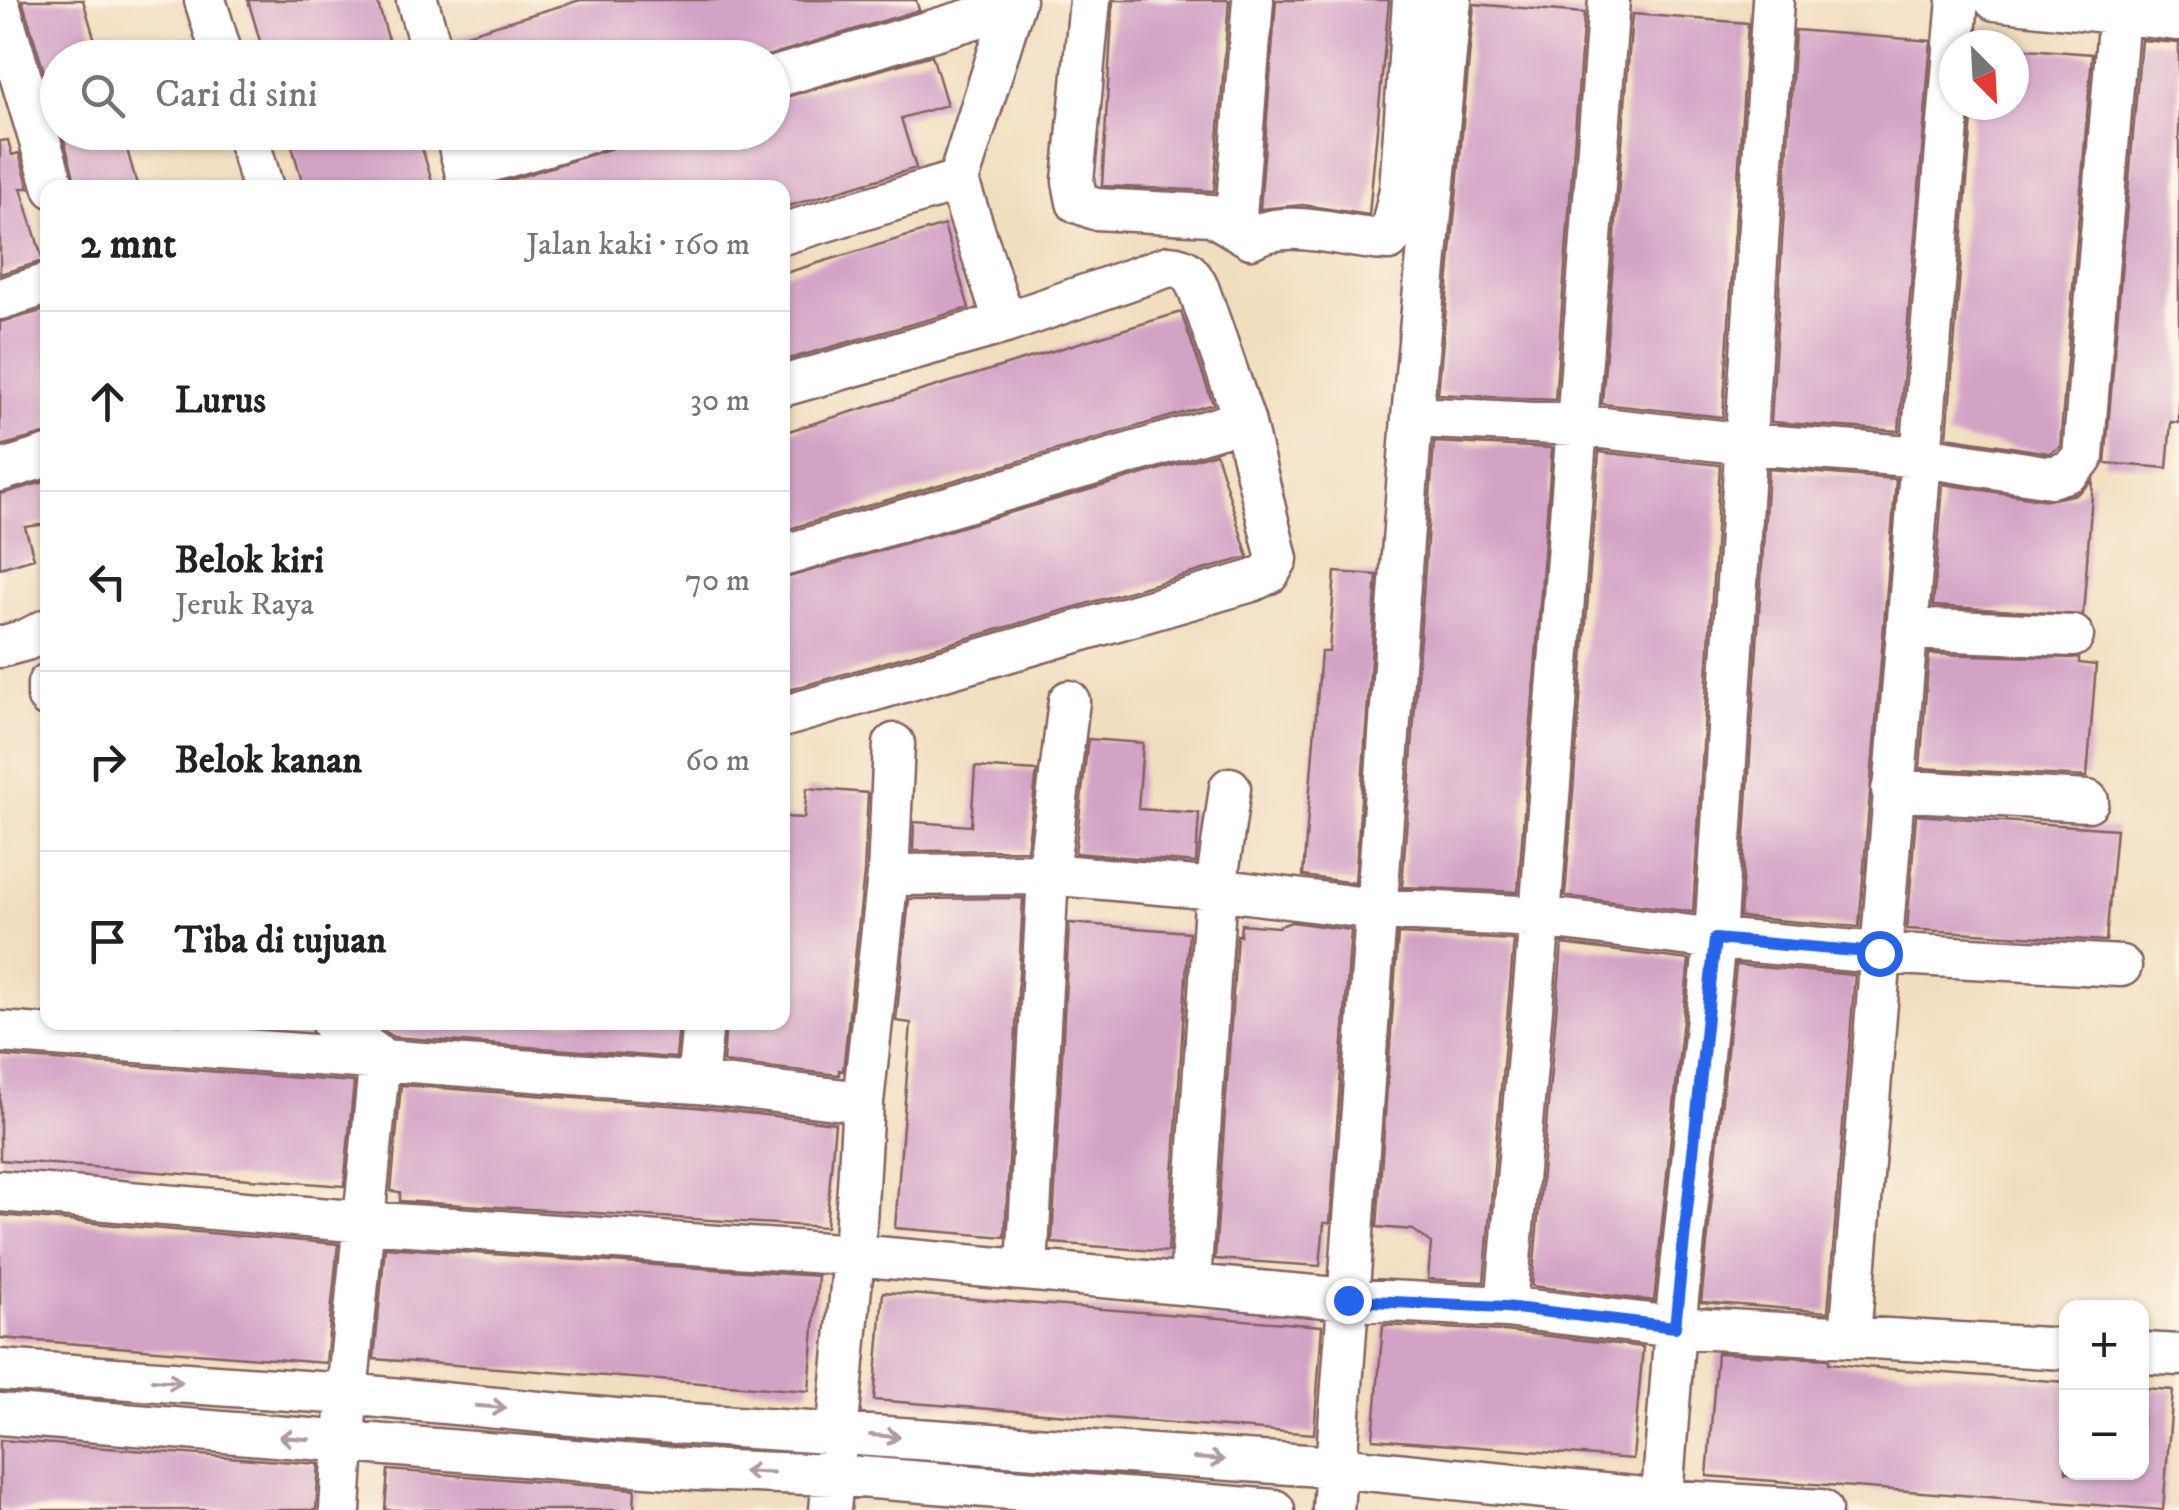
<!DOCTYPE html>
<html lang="id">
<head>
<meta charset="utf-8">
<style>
  :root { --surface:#fff; --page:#f6f6f6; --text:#222; --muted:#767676; --line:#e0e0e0 }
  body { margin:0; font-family:"IM FELL DW Pica",serif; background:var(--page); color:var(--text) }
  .controls { position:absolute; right:30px; bottom:30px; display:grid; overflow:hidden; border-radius:20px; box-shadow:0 2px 8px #0004 }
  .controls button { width:90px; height:90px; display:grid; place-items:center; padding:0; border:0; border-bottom:2px solid var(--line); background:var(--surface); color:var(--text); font:50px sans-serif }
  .compass { position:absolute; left:1939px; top:30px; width:90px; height:90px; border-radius:50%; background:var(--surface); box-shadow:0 2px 8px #0004; rotate:156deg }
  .stop { position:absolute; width:30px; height:30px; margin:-22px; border:8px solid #2563eb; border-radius:50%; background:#fff }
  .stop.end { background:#2563eb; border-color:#fff; box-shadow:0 2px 10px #0008 }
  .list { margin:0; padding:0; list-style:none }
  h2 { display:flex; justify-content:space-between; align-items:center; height:130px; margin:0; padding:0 40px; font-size:42px }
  h2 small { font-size:32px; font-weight:400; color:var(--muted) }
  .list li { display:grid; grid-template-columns:65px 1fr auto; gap:30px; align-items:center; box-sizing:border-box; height:180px; padding:0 40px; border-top:2px solid var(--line) }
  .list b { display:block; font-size:38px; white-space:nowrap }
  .list p { margin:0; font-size:32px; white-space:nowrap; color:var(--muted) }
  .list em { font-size:32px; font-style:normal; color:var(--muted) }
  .icon { flex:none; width:55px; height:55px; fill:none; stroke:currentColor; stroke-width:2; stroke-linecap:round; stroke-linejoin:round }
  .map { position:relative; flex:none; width:2179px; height:1510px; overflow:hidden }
  .search { position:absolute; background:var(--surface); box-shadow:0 2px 8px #0004; left:40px; top:40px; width:750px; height:110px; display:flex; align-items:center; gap:25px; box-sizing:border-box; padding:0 35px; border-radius:55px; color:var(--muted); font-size:38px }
  .panel { position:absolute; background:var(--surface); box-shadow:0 2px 8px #0004; left:40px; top:180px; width:750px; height:850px; border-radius:20px }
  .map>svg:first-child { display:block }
  .building { fill:#d3a3c6 }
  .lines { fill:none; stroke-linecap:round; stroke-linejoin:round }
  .minor-casing { stroke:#84625f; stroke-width:45 }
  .minor { stroke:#fff; stroke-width:40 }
  .oneway { stroke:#ae9aa0 }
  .route { stroke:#2563eb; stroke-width:12 }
</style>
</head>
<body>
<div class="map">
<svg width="2179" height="1510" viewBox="0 0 2179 1510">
  <rect width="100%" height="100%" fill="#fcf5e5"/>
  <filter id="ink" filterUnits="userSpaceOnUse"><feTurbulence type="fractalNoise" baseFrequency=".01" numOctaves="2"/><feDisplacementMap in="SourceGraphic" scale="20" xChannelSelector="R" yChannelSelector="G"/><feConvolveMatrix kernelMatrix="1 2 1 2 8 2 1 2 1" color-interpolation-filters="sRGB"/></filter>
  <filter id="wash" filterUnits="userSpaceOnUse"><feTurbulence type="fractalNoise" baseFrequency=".0048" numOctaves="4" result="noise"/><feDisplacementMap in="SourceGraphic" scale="40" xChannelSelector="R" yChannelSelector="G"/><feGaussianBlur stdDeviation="2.25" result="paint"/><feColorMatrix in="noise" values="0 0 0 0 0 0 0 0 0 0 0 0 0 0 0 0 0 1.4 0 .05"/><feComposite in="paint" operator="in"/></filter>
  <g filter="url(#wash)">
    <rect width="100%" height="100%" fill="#f1debf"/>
    <g id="blocks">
      <!-- building -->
      <path class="building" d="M22 0H83L100 58H58V117Z
        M248 0H377L394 58H265Z
        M580 0H916L919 10 761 58H457L453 38Z
        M1113 0H1229L1214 191 1102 186Z
        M1276 0H1389L1369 215 1303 205 1260 209Z
        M1474 4 1584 13 1555 400 1438 394Z
        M1632 14 1748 23 1723 417 1602 404Z
        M1795 30 1931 41 1899 431 1771 422Z
        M2141 40 2179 43V423L2171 422 2167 468 2105 463Z
        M2014 48 2092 54 2060 447 2049 453 1947 437 1973 105H2014Z
        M932 55 947 105 901 118 916 168 782 208V188H505L503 182 664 132H772V101Z
        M62 132H122L138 188H77Z
        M288 132H417L434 188H304Z
        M8 140 12 155 19 153 29 188H21L43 261 0 274V141Z
        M944 225 969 308 782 361V274Z
        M46 310 48 433 0 446V322Z
        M1181 312 1213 404 782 531V433Z
        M1434 442 1552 448 1518 892 1402 887Z
        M1599 452 1720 465 1693 912 1565 896Z
        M1216 453 1248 557 782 692V579Z
        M1768 469 1896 479 1859 927 1740 917Z
        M48 481V524L25 527 34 558 0 568V494Z
        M2093 481 2083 615 1933 606 1943 484 2048 500 2077 494Z
        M1335 572 1377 575 1355 883 1303 876 1321 652H1329Z
        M1929 654 2079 658V663L2096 665 2087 777 1920 768Z
        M1088 739 1143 743 1138 809 1199 813 1196 863 1075 853Z
        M975 767 1037 771 1027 850 913 851 914 822 971 826Z
        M807 788 868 793 864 873 843 1071 839 1070V1075L723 1062 726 1022H782V817L804 818Z
        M1916 815 2116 829 2106 941 1907 929Z
        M1023 898 1005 1237 895 1228 911 1023 896 1021 909 899Z
        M1291 922 1351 930 1330 1223H1324L1320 1266 1215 1259 1237 935 1240 936 1241 924 1278 927Z
        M1069 923 1189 932 1168 1252 1052 1243Z
        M1398 934 1514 940 1484 1282 1428 1279 1431 1243 1413 1230 1377 1227Z
        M1562 944 1689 960 1654 1301 1532 1286Z
        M1736 965 1855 975 1828 1312 1701 1302Z
        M373 1022H679L676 1058 393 1037Z
        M0 1056 354 1082 344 1186 0 1160Z
        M401 1085 695 1107 835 1123 826 1227 400 1201V1192L391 1191Z
        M0 1215 338 1244 326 1363 0 1338Z
        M385 1247 818 1276 809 1391 374 1359Z
        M883 1292 1322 1326 1314 1434 874 1400Z
        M1383 1325 1504 1331 1643 1347 1633 1459 1373 1439Z
        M1717 1353 1829 1359V1363L1864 1367 2066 1382V1472H2142V1388L2173 1390 2163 1510 1707 1476Z
        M0 1440 319 1464 316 1510H0Z
        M388 1470 635 1489 634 1510H385Z"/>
    </g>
  </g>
  <g filter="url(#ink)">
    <use href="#blocks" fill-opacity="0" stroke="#84625f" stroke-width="2.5"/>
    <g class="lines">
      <!-- minor casing -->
      <g class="minor-casing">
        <path id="minor" d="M205 0 223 58
          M417 0 434 58
          M1090 0 1073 181 1077 202 1095 209 1212 215 1251 238C1289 216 1347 240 1389 240L1400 190 1413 0
          M1995 0 2179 20
          M0 8 54 188
          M1954 45 1958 0
          M772 78 1012 7
          M246 132 263 188
          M455 132 470 188
          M465 169 590 132
          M1235 229 1253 0
          M782 234 958 181
          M0 299 48 284
          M1005 323 958 181 1015 0
          M782 386 1005 323 1169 266C1187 267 1192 275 1199 290L1244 420 1277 559 1269 573 1252 581 782 717
          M1412 417 1575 425 1748 444 1923 457 2051 477 2070 471 2083 457 2120 0
          M0 471 48 456
          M782 556 1244 420
          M1907 629 2073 636
          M0 647 26 640 48 629
          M48 684V697
          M1892 790 2088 801
          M888 875 1048 874 1216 889 1374 909 1540 917 1715 939 1879 953 2121 966
          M331 1022 380 1057 347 1394 340 1510
          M0 1032 697 1083 863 1102
          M697 1083 703 1022
          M0 1191 364 1222 854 1255 1348 1299 1506 1307 1675 1327 2066 1349
          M1027 1269 1048 874 1069 701
          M1190 1283 1216 889 1230 788
          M1506 1307 1540 917 1609 0
          M1850 1337 1954 50
          M2142 1353 2179 1355
          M0 1370 347 1394 615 1419 1336 1467 1662 1500 1821 1510
          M0 1414 697 1470 835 1475 1274 1510
          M830 1510 854 1255 863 1102 888 875 894 744
          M1333 1510 1412 417 1451 0
          M1661 1510 1675 1327 1715 939 1773 0"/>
      </g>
      <!-- minor -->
      <use href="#minor" class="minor"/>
    </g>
    <!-- one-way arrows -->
    <defs><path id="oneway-shaft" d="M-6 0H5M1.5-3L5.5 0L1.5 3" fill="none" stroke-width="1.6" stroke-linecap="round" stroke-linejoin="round" transform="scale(2.5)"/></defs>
    <g class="oneway">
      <use href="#oneway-shaft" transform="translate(167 1381) rotate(4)"/>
      <use href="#oneway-shaft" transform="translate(491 1407) rotate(5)"/>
      <use href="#oneway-shaft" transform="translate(885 1436) rotate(4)"/>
      <use href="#oneway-shaft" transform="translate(294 1438) rotate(-175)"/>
      <use href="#oneway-shaft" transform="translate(1209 1459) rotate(4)"/>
      <use href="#oneway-shaft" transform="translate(758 1472) rotate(-178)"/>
    </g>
  </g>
  <g class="lines" filter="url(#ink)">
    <!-- route -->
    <path class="route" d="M1348 1300 1506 1307 1675 1327 1715 939 1879 953"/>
  </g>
</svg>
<div class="controls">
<button>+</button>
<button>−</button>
</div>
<svg class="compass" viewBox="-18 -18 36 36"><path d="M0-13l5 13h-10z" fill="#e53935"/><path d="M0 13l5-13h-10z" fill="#767676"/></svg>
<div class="stop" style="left:1879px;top:953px"></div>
<div class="stop end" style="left:1348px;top:1300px"></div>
<div class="search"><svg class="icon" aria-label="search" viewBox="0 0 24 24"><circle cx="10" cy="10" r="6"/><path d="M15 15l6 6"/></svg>Cari di sini</div>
<section class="panel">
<h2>2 mnt<small>Jalan kaki · 160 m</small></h2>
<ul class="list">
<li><svg class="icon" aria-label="ahead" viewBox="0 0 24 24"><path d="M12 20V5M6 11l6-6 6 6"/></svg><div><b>Lurus</b></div><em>30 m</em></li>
<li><svg class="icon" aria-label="left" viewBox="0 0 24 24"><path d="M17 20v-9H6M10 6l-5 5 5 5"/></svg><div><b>Belok kiri</b><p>Jeruk Raya</p></div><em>70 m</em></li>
<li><svg class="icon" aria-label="right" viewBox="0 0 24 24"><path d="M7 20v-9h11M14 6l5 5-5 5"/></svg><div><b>Belok kanan</b></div><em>60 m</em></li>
<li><svg class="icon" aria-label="arrive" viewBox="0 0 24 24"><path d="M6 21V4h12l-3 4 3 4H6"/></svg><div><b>Tiba di tujuan</b></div></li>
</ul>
</section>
</div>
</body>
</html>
